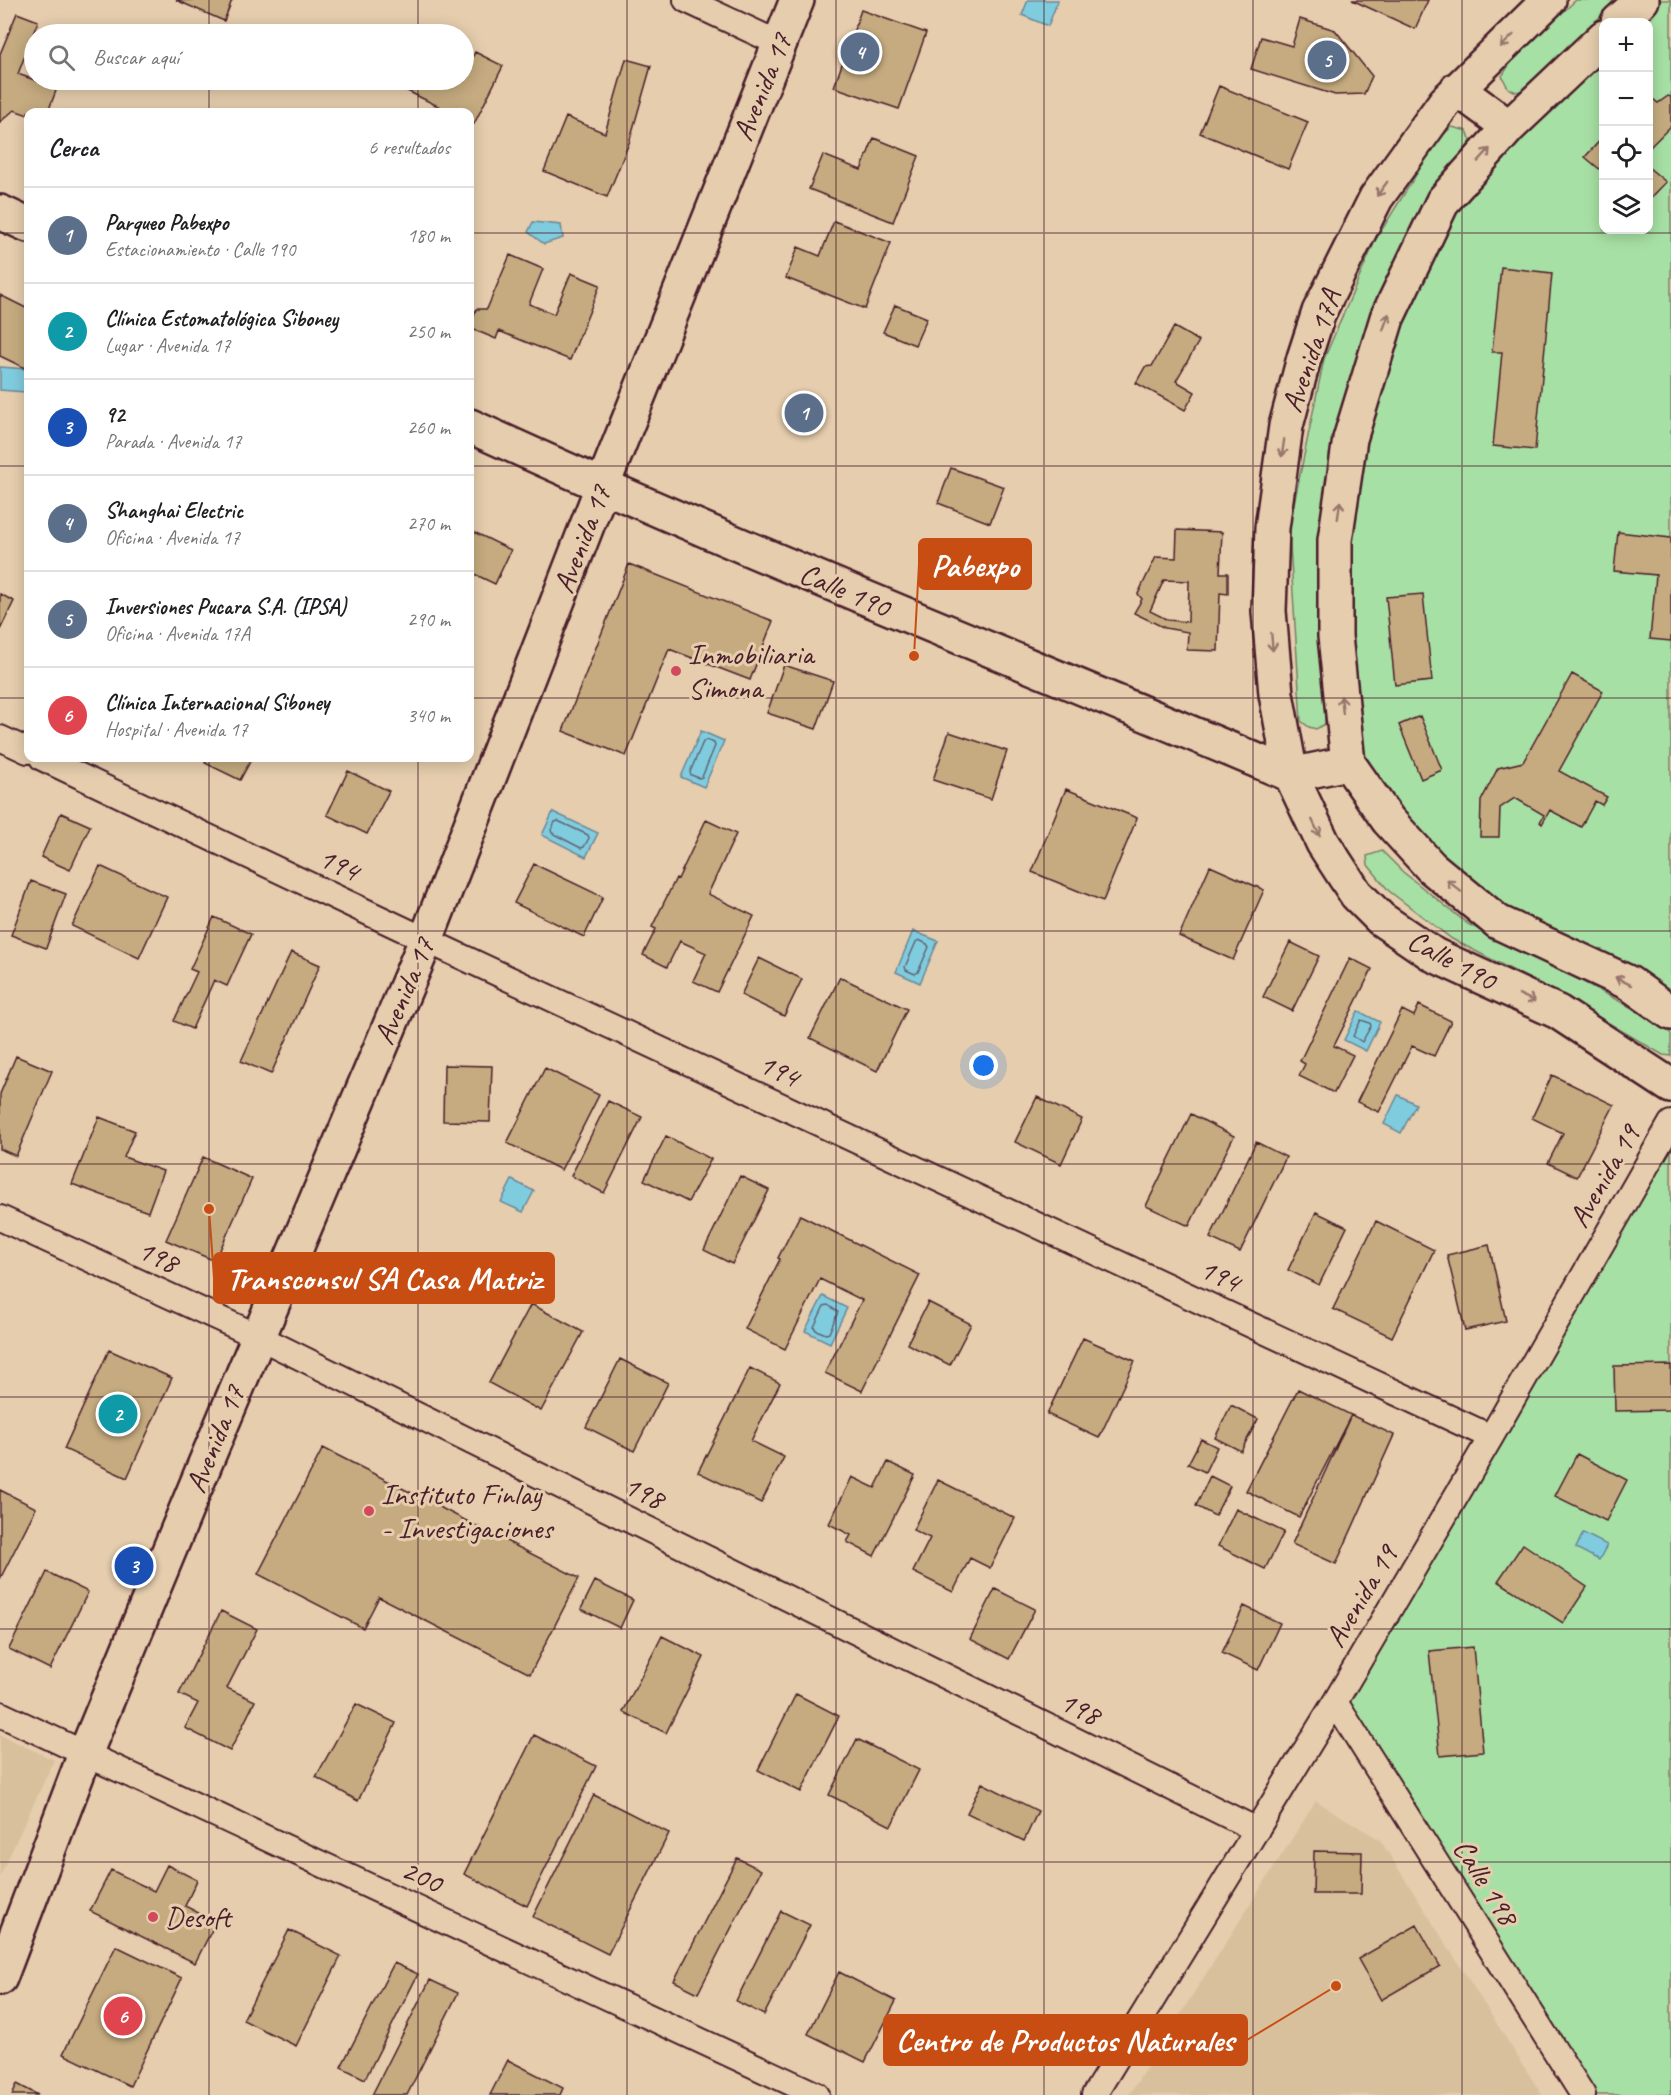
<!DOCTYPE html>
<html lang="es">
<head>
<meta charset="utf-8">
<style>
  :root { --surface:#fff; --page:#f6f6f6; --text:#202124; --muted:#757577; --line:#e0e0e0; --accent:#0b8043 }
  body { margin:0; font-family:Caveat,sans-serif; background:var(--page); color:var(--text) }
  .controls { position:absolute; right:18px; top:18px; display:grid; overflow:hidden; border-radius:12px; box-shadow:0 3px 15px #0003 }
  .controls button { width:54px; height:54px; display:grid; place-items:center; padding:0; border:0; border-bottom:2px solid var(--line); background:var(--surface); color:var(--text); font:30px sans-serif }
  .you { position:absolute; left:984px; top:1066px; width:21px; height:21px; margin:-15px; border:4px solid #fff; border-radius:50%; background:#1a73e8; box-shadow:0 0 0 9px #1a73e833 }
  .badge { display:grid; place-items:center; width:39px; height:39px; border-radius:50%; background:var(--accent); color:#fff; font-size:20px; font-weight:700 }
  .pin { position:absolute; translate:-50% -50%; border:3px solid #fff; box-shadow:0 2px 6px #0006 }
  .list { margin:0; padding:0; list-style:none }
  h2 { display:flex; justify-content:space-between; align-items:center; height:78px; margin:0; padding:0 24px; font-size:26px }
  h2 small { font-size:20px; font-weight:400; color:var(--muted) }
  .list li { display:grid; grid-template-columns:39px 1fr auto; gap:18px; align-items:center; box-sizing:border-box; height:96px; padding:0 24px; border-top:2px solid var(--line) }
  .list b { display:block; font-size:22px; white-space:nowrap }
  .list p { margin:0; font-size:20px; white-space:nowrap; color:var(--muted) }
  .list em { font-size:20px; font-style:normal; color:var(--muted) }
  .icon { flex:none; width:33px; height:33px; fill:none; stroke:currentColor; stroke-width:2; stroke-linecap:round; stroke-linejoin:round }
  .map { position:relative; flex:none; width:1671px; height:2095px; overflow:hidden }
  .search { position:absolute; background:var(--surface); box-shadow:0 3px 15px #0003; left:24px; top:24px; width:450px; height:66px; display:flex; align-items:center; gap:15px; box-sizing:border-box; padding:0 21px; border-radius:33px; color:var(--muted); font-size:22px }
  .panel { position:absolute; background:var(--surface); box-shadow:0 3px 15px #0003; left:24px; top:108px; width:450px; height:654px; border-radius:12px }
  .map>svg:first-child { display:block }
  .built { fill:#d8c09d }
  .green { fill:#a7e0a4; stroke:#788068; stroke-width:1.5 }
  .water { fill:#80ccdf; stroke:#6a8797; stroke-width:1.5 }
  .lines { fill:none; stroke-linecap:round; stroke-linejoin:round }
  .shore { stroke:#606473; stroke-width:1.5 }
  .building { fill:#c5ab7f; stroke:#4a1f2b; stroke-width:1.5; fill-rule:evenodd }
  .street-casing { stroke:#4a1f2b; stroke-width:28 }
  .secondary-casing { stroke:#4a1f2b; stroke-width:38 }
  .street { stroke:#e5cdad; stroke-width:24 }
  .secondary { stroke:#e5cdad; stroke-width:33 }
  .oneway { stroke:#98766c }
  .grid { fill:none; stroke:#4a1f2b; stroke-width:1.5; stroke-opacity:0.55 }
  .poi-dot { fill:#d1495b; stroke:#e5cdad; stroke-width:2 }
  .labels { text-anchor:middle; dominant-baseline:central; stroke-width:6; stroke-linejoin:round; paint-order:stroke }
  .street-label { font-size:30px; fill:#4a1f2b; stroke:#e5cdad }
  .poi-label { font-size:30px; fill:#4a1f2b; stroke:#e5cdad; text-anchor:start }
  .leader { fill:none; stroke:#c84d12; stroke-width:2 }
  .callout-dot { fill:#c84d12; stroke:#e5cdad; stroke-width:2 }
  .callout { fill:#c84d12; stroke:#c84d12; stroke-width:2 }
  .callout-label { font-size:32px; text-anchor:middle; font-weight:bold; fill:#fff }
</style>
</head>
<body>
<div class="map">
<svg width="1671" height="2095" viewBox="0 0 1671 2095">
  <rect width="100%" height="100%" fill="#e5cdad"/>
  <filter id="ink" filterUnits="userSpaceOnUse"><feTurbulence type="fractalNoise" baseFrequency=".0167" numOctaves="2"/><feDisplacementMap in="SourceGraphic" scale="12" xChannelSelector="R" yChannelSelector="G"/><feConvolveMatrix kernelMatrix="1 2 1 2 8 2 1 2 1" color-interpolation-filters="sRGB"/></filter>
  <g filter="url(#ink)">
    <!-- built -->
    <path class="built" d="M0 1735 54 1760 0 1876Z
      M1316 1801 1380 1840 1542 2095H1129Z"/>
    <!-- green -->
    <path class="green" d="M1576 0H1616L1532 88 1516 92 1508 88 1502 76 1513 59Z
      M1642 0H1671V1013L1498 922 1348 763 1350 439 1443 201 1603 37 1604 230H1648V22H1618Z
      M1452 127 1467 131 1471 141 1372 313 1333 436 1319 537 1325 724 1316 729 1309 727 1301 721 1289 528 1324 359 1376 239 1439 138Z
      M1382 851 1403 872 1468 924 1574 977 1662 1024 1671 1034V1056L1663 1055 1563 996 1452 939 1389 891 1368 865 1367 856Z
      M1671 1123V2095H1583L1335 1702Z"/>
    <!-- water -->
    <path class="water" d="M1028 0H1058L1048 26 1022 15Z
      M533 222 561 225 563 238 544 244 528 232Z
      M0 367 27 369 25 392 0 390Z
      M701 731 724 741 704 787 681 777Z
      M553 812 598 833 586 857 542 835Z
      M913 931 938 941 920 983 896 972Z
      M1358 1011 1380 1022 1366 1051 1344 1040Z
      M1398 1095 1416 1104 1401 1133 1384 1124Z
      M512 1180 534 1191 523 1212 501 1202Z
      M823 1296 847 1308 830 1343 805 1331Z
      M1583 1533 1607 1545 1599 1560 1576 1548Z"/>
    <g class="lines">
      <!-- shore -->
      <path class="shore" d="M706 740 714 743 715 746 702 777 699 778 691 775 690 772 703 742Z
        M558 821 588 835 589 838 584 847 581 848 552 833 551 830 555 822Z
        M919 940 927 944 929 947 918 972 915 974 906 970 905 967 916 942Z
        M1361 1020 1370 1023 1371 1026 1362 1042 1353 1036Z
        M828 1305 838 1312 829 1333 826 1334 816 1330 814 1327 824 1306Z"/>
    </g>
    <!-- building -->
    <path class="building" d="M176 0H232L224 21Z
      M1352 0H1428L1415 29Z
      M861 10 926 33 899 109 834 87Z
      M17 13 38 21 18 74 57 88 48 112H28V115L14 110 0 122V54Z
      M1300 19 1335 30 1372 76 1364 94 1335 95 1251 69 1261 37 1292 46Z
      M415 25 434 34H410Z
      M475 52 503 66 474 124 470 122V112H450L387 81 464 80V74Z
      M626 59 651 66 629 143 607 197 544 171 566 117 605 133Z
      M1219 86 1308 122 1288 169 1200 133Z
      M1648 95 1658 103 1668 96 1671 97V126L1648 149Z
      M1604 136V173L1585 157Z
      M874 138 919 156 893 222 809 189 823 155 861 170Z
      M1648 167 1666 182 1648 201Z
      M834 221 891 243 865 309 786 278 798 247 820 256Z
      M510 255 543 269 529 304 554 314 571 273 600 285 570 360 499 331 496 339 470 328 476 309H487Z
      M1501 267 1552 273 1535 450 1493 446 1502 352H1492Z
      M0 295 28 309 27 369 0 356Z
      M895 305 927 318 915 345 883 332Z
      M1174 327 1199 341 1176 381 1195 392 1185 410 1136 383 1145 367 1152 366Z
      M951 468 1004 487 990 523 938 503Z
      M470 530 511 550 495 584 470 572Z
      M1177 530 1222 532 1220 573H1228V594L1220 593 1218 651 1187 650 1188 632 1165 628 1134 613 1142 599 1138 594 1156 557 1176 558ZM1164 580 1189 581 1188 622 1168 620 1150 611Z
      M1618 532 1671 538V641L1650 639 1656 575 1614 571Z
      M629 564 773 621 750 680 669 649 626 756 563 731Z
      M0 594 14 601 0 630Z
      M1423 594 1432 681 1395 685 1386 597Z
      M784 665 833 681 816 729 767 713Z
      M1572 674 1603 691 1559 771 1607 797 1602 805 1595 801 1581 827 1550 810 1542 824 1540 822 1544 815 1515 798 1500 808 1499 837H1480L1481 801 1498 768 1523 762Z
      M1420 716 1442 770 1421 779 1399 725Z
      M949 732 1007 751 991 799 933 780Z
      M208 758H252L240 780 205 763Z
      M348 771 389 791 367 834 327 815Z
      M1066 789 1137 818 1103 901 1032 872Z
      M61 813 90 826 70 870 41 857Z
      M706 820 736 834 708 894 754 916 717 992 693 981 706 953 680 941 667 967 643 955 656 929 652 927 676 878 678 879Z
      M534 864 603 897 584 937 514 903Z
      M100 866 167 897 139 958 72 926Z
      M1210 866 1264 890 1233 960 1179 936Z
      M31 881 66 894 46 948 11 935Z
      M214 917 251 934 227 986 214 980 192 1029 174 1021 197 972 190 969Z
      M1290 942 1319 956 1292 1011 1263 997Z
      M291 952 320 965 271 1074 241 1061Z
      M759 958 802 979 784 1016 741 995Z
      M1350 958 1372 969 1334 1046 1353 1055 1334 1093 1299 1076 1305 1064 1300 1061Z
      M840 977 907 1009 877 1071 810 1038Z
      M1419 1005 1451 1021 1434 1056 1412 1046 1379 1112 1357 1102 1402 1010 1414 1016Z
      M16 1056 52 1071 16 1156 0 1149V1094Z
      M444 1065 492 1066 490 1122 443 1121Z
      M545 1068 599 1095 561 1170 507 1143Z
      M1552 1075 1614 1105 1577 1177 1548 1163 1563 1133 1532 1118Z
      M1037 1097 1082 1119 1061 1164 1015 1142Z
      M608 1101 642 1117 604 1193 571 1176Z
      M1191 1114 1234 1136 1189 1226 1146 1206Z
      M99 1117 135 1131 124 1157 163 1171 148 1212 72 1184Z
      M666 1136 711 1159 688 1202 644 1180Z
      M1256 1142 1286 1157 1240 1252 1210 1238Z
      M203 1157 252 1179 215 1261 166 1240Z
      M740 1176 769 1190 732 1264 704 1250Z
      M1316 1212 1347 1227 1319 1285 1288 1270Z
      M800 1215 920 1275 862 1391 825 1373 862 1300 820 1279 785 1349 745 1329 780 1259 778 1258Z
      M1376 1221 1434 1250 1392 1337 1333 1309Z
      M1489 1245 1506 1321 1465 1330 1447 1255Z
      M928 1302 971 1324 950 1365 907 1344Z
      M531 1304 583 1332 541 1411 489 1383Z
      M1083 1338 1135 1361 1099 1438 1047 1414Z
      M109 1350 172 1378 127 1478 64 1449Z
      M620 1359 668 1383 634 1451 586 1427Z
      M1671 1365V1410L1615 1411 1614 1366Z
      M750 1368 780 1383 751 1441 784 1457 761 1503 698 1472Z
      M1298 1389 1351 1415 1299 1517 1246 1491Z
      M1231 1405 1258 1419 1241 1451 1215 1438Z
      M1351 1415 1394 1435 1336 1564 1292 1544Z
      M1201 1439 1217 1447 1205 1472 1188 1464Z
      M323 1448 579 1578 530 1674 379 1597 363 1628 258 1574Z
      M1577 1454 1627 1480 1606 1521 1555 1496Z
      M888 1462 915 1475 874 1556 847 1542 851 1535 829 1524 852 1477 875 1488Z
      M1210 1476 1230 1486 1215 1516 1196 1506Z
      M938 1480 1015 1518 990 1568 970 1558 953 1592 913 1572 930 1538 913 1530Z
      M0 1490 36 1508 0 1579Z
      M1236 1509 1284 1532 1265 1569 1218 1546Z
      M1523 1544 1587 1587 1563 1623 1498 1581Z
      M47 1572 88 1592 50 1669 9 1649Z
      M595 1581 633 1600 620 1628 581 1609Z
      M995 1589 1035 1609 1009 1659 970 1639Z
      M1244 1606 1280 1623 1258 1670 1222 1653Z
      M221 1611 257 1629 227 1688 255 1701 230 1751 185 1728 198 1703 179 1694Z
      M662 1636 704 1657 666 1733 623 1712Z
      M1473 1647 1483 1752 1440 1756 1429 1651Z
      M796 1694 839 1716 801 1792 758 1770Z
      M356 1704 396 1723 358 1801 316 1777Z
      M534 1735 596 1766 527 1906 464 1874Z
      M857 1739 919 1770 891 1826 829 1795Z
      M982 1783 1038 1811 1024 1841 967 1813Z
      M594 1795 669 1833 608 1954 533 1917Z
      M1314 1851 1362 1852 1361 1894H1313Z
      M737 1858 761 1870 698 1993 674 1981Z
      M167 1865 197 1880 185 1906 216 1922 195 1963 90 1911 111 1870 154 1891Z
      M781 1911 810 1925 764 2015 736 2001Z
      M1417 1925 1440 1966 1381 2000 1358 1959Z
      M289 1930 341 1956 296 2046 243 2020Z
      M116 1946 182 1978 130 2086 63 2054Z
      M394 1963 418 1974 365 2079 341 2067Z
      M839 1972 896 2001 865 2062 808 2034Z
      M430 1980 458 1993 407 2095H372Z
      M508 2060 563 2088 560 2095H490Z
      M17 2084 38 2095H12Z"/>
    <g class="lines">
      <!-- street casing -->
      <g class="street-casing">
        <path id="street" d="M686 0 780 44
          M0 738 28 751
          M42 758 426 940 1491 1437
          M0 1218 257 1336 1257 1830
          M1335 1702 1583 2095
          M0 1714 817 2095
          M1094 2095 1335 1702 1491 1437 1671 1123"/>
      </g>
      <!-- secondary casing -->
      <g class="secondary-casing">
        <path id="secondary" d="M1549 0 1445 102 1376 198 1319 312 1304 358 1286 426 1272 528 1269 611 1276 694 1291 775 1323 843 1356 894 1381 919 1434 955 1558 1012 1671 1086
          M1618 22 1642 0
          M1604 37 1509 127 1443 201 1387 318 1350 439 1335 540V636L1348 763 1388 820 1431 867 1498 922 1629 983 1671 1013
          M1457 89 1509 127
          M0 212 28 225
          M470 426C740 550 1017 659 1291 775L1348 763
          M0 1978 85 1754 205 1464 426 940 602 487 797 0"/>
      </g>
      <!-- street -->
      <use href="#street" class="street"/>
      <!-- secondary -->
      <use href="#secondary" class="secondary"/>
    </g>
    <!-- one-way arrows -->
    <defs><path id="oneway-shaft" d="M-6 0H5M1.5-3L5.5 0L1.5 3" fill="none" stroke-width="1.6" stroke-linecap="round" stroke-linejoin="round" transform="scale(1.5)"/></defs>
    <g class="oneway">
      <use href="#oneway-shaft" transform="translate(1507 41) rotate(136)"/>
      <use href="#oneway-shaft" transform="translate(1484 155) rotate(-48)"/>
      <use href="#oneway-shaft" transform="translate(1382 189) rotate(126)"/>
      <use href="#oneway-shaft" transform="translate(1386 322) rotate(-70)"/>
      <use href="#oneway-shaft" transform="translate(1283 448) rotate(98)"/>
      <use href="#oneway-shaft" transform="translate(1339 510) rotate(-82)"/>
      <use href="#oneway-shaft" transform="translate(1272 642) rotate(85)"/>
      <use href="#oneway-shaft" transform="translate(1342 705) rotate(-96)"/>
      <use href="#oneway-shaft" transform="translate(1316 828) rotate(65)"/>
      <use href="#oneway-shaft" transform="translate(1454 886) rotate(-141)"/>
      <use href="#oneway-shaft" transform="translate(1623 981) rotate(-153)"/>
      <use href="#oneway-shaft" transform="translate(1527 998) rotate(25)"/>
    </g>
  </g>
  <!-- grid -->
  <path class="grid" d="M209 0V34M418 0V34M627 0V2095M836 0V2095M1044 0V2095M1253 0V2095M1462 0V2095M209 80V112M418 80V112M0 233H28M470 233H1671M0 466H28M470 466H1671M0 698H28M470 698H1671M209 758V2095M418 758V2095M0 931H1671M0 1164H1671M0 1397H1671M0 1629H1671M0 1862H1671"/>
  <!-- markers -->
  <g class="poi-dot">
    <circle cx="676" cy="671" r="6"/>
    <circle cx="369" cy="1511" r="6"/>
    <circle cx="153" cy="1917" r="6"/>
  </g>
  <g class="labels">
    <!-- street labels -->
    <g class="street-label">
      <text transform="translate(762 87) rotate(-68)">Avenida 17</text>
      <text transform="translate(1311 351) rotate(-71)">Avenida 17A</text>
      <text transform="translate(582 539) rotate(-69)">Avenida 17</text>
      <text transform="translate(845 590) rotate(23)">Calle 190</text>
      <text transform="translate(339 864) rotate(25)">194</text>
      <text transform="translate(1452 960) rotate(28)">Calle 190</text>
      <text transform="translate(404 991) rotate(-67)">Avenida 17</text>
      <text transform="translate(779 1070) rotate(25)">194</text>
      <text transform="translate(1604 1176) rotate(-60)">Avenida 19</text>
      <text transform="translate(158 1256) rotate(25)">198</text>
      <text transform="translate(1220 1275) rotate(25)">194</text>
      <text transform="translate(215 1439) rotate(-68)">Avenida 17</text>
      <text transform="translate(644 1492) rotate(26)">198</text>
      <text transform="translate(1361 1596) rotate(-59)">Avenida 19</text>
      <text transform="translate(1080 1708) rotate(26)">198</text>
      <text transform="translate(422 1876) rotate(25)">200</text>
      <text transform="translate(1486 1882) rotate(58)">Calle 198</text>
    </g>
    <!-- poi labels -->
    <g class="poi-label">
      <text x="688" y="654">Inmobiliaria<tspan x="688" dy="34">Simona</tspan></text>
      <text x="381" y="1494">Instituto Finlay<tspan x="381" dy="34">- Investigaciones</tspan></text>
      <text x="165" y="1917">Desoft</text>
    </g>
  </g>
  <!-- callouts -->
  <path class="leader" d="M914 656L919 564M209 1209L214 1278M1336 1986L1247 2040"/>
  <g class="callout-dot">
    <circle cx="914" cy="656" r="6"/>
    <circle cx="209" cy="1209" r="6"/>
    <circle cx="1336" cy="1986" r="6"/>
  </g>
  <g class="callout">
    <rect x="919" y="539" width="112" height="50" rx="6"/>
    <rect x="214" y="1253" width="340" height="50" rx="6"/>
    <rect x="884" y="2015" width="363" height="50" rx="6"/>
  </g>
  <g class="callout-label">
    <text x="975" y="576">Pabexpo</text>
    <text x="384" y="1289">Transconsul SA Casa Matriz</text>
    <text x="1065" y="2051">Centro de Productos Naturales</text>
  </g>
</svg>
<div class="controls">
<button>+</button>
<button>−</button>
<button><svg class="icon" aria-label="locate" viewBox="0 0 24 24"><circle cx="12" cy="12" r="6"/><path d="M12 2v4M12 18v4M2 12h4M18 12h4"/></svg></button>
<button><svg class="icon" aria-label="layers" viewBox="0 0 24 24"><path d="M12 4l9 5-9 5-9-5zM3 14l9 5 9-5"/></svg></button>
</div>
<div class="you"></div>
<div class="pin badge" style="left:804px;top:413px;background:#5c6f8a">1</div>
<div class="pin badge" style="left:118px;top:1414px;background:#0f9aa8">2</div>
<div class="pin badge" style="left:134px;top:1566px;background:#1a4fb4">3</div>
<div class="pin badge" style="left:860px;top:52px;background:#5c6f8a">4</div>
<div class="pin badge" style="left:1327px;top:60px;background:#5c6f8a">5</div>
<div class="pin badge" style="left:123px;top:2016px;background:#e0444e">6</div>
<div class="search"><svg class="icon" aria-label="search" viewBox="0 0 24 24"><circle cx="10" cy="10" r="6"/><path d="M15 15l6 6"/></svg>Buscar aquí</div>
<section class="panel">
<h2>Cerca<small>6 resultados</small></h2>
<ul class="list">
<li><span class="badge" style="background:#5c6f8a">1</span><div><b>Parqueo Pabexpo</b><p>Estacionamiento · Calle 190</p></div><em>180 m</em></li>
<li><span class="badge" style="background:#0f9aa8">2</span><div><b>Clínica Estomatológica Siboney</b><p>Lugar · Avenida 17</p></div><em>250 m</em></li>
<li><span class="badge" style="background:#1a4fb4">3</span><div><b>92</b><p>Parada · Avenida 17</p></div><em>260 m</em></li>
<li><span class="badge" style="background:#5c6f8a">4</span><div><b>Shanghai Electric</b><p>Oficina · Avenida 17</p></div><em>270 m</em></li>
<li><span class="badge" style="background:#5c6f8a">5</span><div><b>Inversiones Pucara S.A. (IPSA)</b><p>Oficina · Avenida 17A</p></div><em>290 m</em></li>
<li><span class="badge" style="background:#e0444e">6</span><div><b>Clínica Internacional Siboney</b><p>Hospital · Avenida 17</p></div><em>340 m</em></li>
</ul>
</section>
</div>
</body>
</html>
